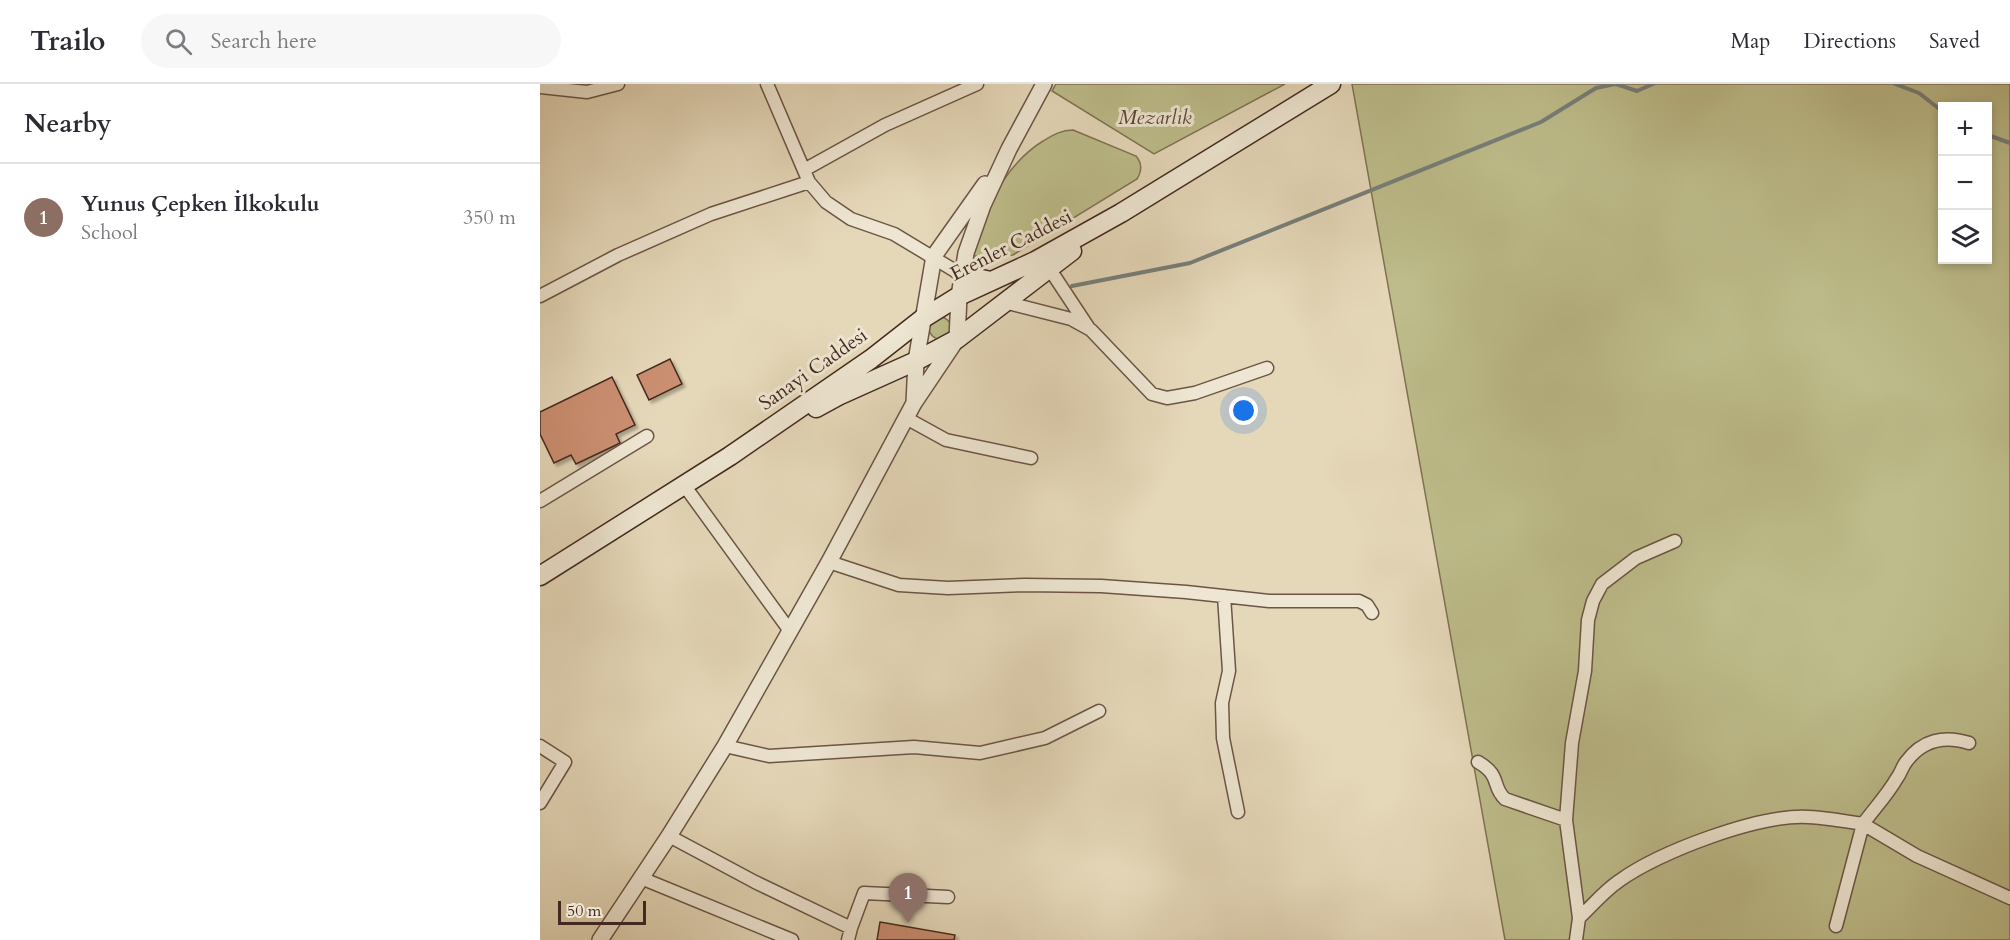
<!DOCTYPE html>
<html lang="en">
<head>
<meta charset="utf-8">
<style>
  :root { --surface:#fff; --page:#f7f7f7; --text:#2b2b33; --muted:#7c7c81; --line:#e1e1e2; --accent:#d93025 }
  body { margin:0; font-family:Cardo,serif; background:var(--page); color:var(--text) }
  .controls { position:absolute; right:18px; top:18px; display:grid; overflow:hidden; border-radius:0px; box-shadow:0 3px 9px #0003 }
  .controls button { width:54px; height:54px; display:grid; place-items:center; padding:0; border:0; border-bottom:2px solid var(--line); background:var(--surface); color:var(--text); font:30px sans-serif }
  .scale { position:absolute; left:18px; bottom:15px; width:88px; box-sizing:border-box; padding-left:6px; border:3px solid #44291f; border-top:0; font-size:16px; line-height:21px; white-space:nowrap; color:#44291f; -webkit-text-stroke:4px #eee6d2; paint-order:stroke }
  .you { position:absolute; left:704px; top:327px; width:21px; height:21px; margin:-15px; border:4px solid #fff; border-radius:50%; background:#1a73e8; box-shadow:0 0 0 9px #1a73e833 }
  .badge { display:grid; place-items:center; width:39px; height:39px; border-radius:50%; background:var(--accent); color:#fff; font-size:20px; font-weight:700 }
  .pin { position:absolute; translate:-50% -50px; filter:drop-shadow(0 2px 3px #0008) }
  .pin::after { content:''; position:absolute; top:32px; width:21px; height:18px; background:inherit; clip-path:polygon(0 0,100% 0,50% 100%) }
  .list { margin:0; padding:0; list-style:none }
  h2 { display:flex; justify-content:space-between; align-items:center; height:78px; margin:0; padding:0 24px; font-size:26px }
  h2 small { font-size:20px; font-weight:400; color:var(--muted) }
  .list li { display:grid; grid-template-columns:39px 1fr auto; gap:18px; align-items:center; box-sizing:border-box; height:108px; padding:0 24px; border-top:2px solid var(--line) }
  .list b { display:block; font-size:22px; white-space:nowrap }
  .list p { margin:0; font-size:20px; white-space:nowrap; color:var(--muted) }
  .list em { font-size:20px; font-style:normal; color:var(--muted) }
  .icon { flex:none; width:33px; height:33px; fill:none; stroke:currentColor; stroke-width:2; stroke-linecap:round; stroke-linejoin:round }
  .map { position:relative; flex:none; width:1470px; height:856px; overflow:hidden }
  header { display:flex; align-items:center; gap:36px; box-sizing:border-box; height:84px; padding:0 30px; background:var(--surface); border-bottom:2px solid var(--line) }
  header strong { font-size:28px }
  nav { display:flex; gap:33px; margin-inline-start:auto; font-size:21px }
  .search { width:420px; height:54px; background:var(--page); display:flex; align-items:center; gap:15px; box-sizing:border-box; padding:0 21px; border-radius:33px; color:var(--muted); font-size:22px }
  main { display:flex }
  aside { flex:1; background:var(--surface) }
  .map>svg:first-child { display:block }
  .green { fill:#bdbc8a; stroke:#807254; stroke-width:1.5; fill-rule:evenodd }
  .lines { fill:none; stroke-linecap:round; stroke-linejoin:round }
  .stream { stroke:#767f7a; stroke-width:4 }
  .building { fill:#cb8f71; stroke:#44291f; stroke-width:1.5; filter:url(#shadow) }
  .minor-casing { stroke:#6c5546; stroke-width:15 }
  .tertiary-casing { stroke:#6c5546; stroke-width:18 }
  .secondary-casing { stroke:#44291f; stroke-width:21 }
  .minor { stroke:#eee6d2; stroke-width:12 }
  .tertiary { stroke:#eee6d2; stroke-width:15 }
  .secondary { stroke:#eee6d2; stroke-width:18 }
  .labels { text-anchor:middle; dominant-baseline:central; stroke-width:6; stroke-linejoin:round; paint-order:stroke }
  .park-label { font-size:20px; font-style:italic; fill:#5c4634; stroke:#eee6d2 }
  .street-label { font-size:20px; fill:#44291f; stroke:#eee6d2 }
</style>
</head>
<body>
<header>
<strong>Trailo</strong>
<div class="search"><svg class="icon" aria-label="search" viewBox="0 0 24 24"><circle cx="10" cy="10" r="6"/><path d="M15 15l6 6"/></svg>Search here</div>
<nav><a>Map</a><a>Directions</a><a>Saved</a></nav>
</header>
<main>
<aside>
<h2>Nearby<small></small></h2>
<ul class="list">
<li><span class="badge" style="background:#8d6e63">1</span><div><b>Yunus Çepken İlkokulu</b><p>School</p></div><em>350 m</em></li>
</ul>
</aside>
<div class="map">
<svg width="1470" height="856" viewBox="0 0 1470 856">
  <defs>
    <filter id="shadow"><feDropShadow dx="3" dy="3" stdDeviation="1.5" flood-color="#0004"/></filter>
  </defs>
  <rect width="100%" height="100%" fill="#e5d8b9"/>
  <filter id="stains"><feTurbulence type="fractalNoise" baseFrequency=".00333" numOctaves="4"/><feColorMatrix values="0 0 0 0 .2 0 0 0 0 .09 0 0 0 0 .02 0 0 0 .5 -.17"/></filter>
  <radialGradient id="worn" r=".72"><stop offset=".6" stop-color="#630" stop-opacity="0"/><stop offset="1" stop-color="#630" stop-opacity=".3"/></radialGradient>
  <!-- green -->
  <path class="green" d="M516 0H745L614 70 512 7Z
    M812 0H1470V856H965ZM1402 22H1448V176H1402Z
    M533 46 596 72C602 79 602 87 597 95L473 171 432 172C443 128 463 82 503 57 513 51 521 46 533 46Z
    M389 244a11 11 0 1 1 22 0a11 11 0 1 1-22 0Z"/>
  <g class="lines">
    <!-- stream -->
    <path class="stream" d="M1076 0 1097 7 1113 0
      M1355 0 1379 9 1402 27
      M1448 51 1470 59
      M532 202 650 179 1001 38 1056 4 1075 0"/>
  </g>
  <!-- building -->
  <path class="building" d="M130 275 142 300 109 316 97 291Z
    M72 293 95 341 76 350 80 359 74 362 36 380 31 371 14 379 0 350V328Z
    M340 838 415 851 414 856H337Z"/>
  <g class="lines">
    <!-- minor casing -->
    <g class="minor-casing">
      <path id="minor" d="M227 0 269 98 286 118 311 135 354 150 422 191
        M0 3 47 8 78 0
        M264 86 345 41 437 0
        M509 184 548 243
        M0 212 78 171 171 130 269 98
        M464 218 531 235 551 246 612 310 627 314 655 309 727 284
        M366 334 406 356 491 374
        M144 401 250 547
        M0 417 107 352
        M289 478 359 501 408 504 485 501 561 502 646 508 729 517H819L827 521 832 529
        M684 512 689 587 682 619 683 654 698 728
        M0 662 25 678 0 719
        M185 662 229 672 374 663 440 669 505 654 559 627
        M938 678C962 692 951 702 965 715L1026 736
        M129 752 215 798 311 844 324 809 408 813
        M101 794 252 856
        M1039 834C1052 822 1064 807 1079 797 1119 768 1219 730 1268 733 1286 734 1305 737 1323 740 1334 725 1348 710 1357 694 1361 689 1362 683 1366 678 1382 656 1404 651 1429 659
        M1296 842 1323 740 1377 772 1470 814
        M308 856 311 844
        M1036 856 1039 834 1026 736 1032 659 1045 587 1048 536 1053 517 1062 500 1096 474 1135 457"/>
    </g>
    <!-- tertiary casing -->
    <g class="tertiary-casing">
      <path id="tertiary" d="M374 319 376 277 394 172 445 100
        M60 856 129 752 185 662 289 478 374 319 417 255 419 212 426 169 443 121 469 65 504 0"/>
    </g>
    <!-- secondary casing -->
    <g class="secondary-casing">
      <path id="secondary" d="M422 191 451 197
        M276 324 298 312 376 277 417 255 532 167
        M0 492 190 372 331 275 382 235 419 212 495 177 581 129 791 0"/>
    </g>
    <!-- minor -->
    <use href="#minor" class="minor"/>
    <!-- tertiary -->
    <use href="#tertiary" class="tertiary"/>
    <!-- secondary -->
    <use href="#secondary" class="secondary"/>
  </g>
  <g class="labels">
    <!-- park labels -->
    <g class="park-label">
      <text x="615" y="33">Mezarlık</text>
    </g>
    <!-- street labels -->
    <g class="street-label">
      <text transform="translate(471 161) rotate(-27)">Erenler Caddesi</text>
      <text transform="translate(273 285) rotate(-35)">Sanayi Caddesi</text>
    </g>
  </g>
  <rect width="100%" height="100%" filter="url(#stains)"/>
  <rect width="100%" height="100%" fill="url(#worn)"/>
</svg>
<div class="controls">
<button>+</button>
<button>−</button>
<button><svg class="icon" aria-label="layers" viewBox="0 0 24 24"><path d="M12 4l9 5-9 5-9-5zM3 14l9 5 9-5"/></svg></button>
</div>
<div class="scale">50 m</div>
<div class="you"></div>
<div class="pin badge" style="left:368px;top:839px;background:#8d6e63">1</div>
</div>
</main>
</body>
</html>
